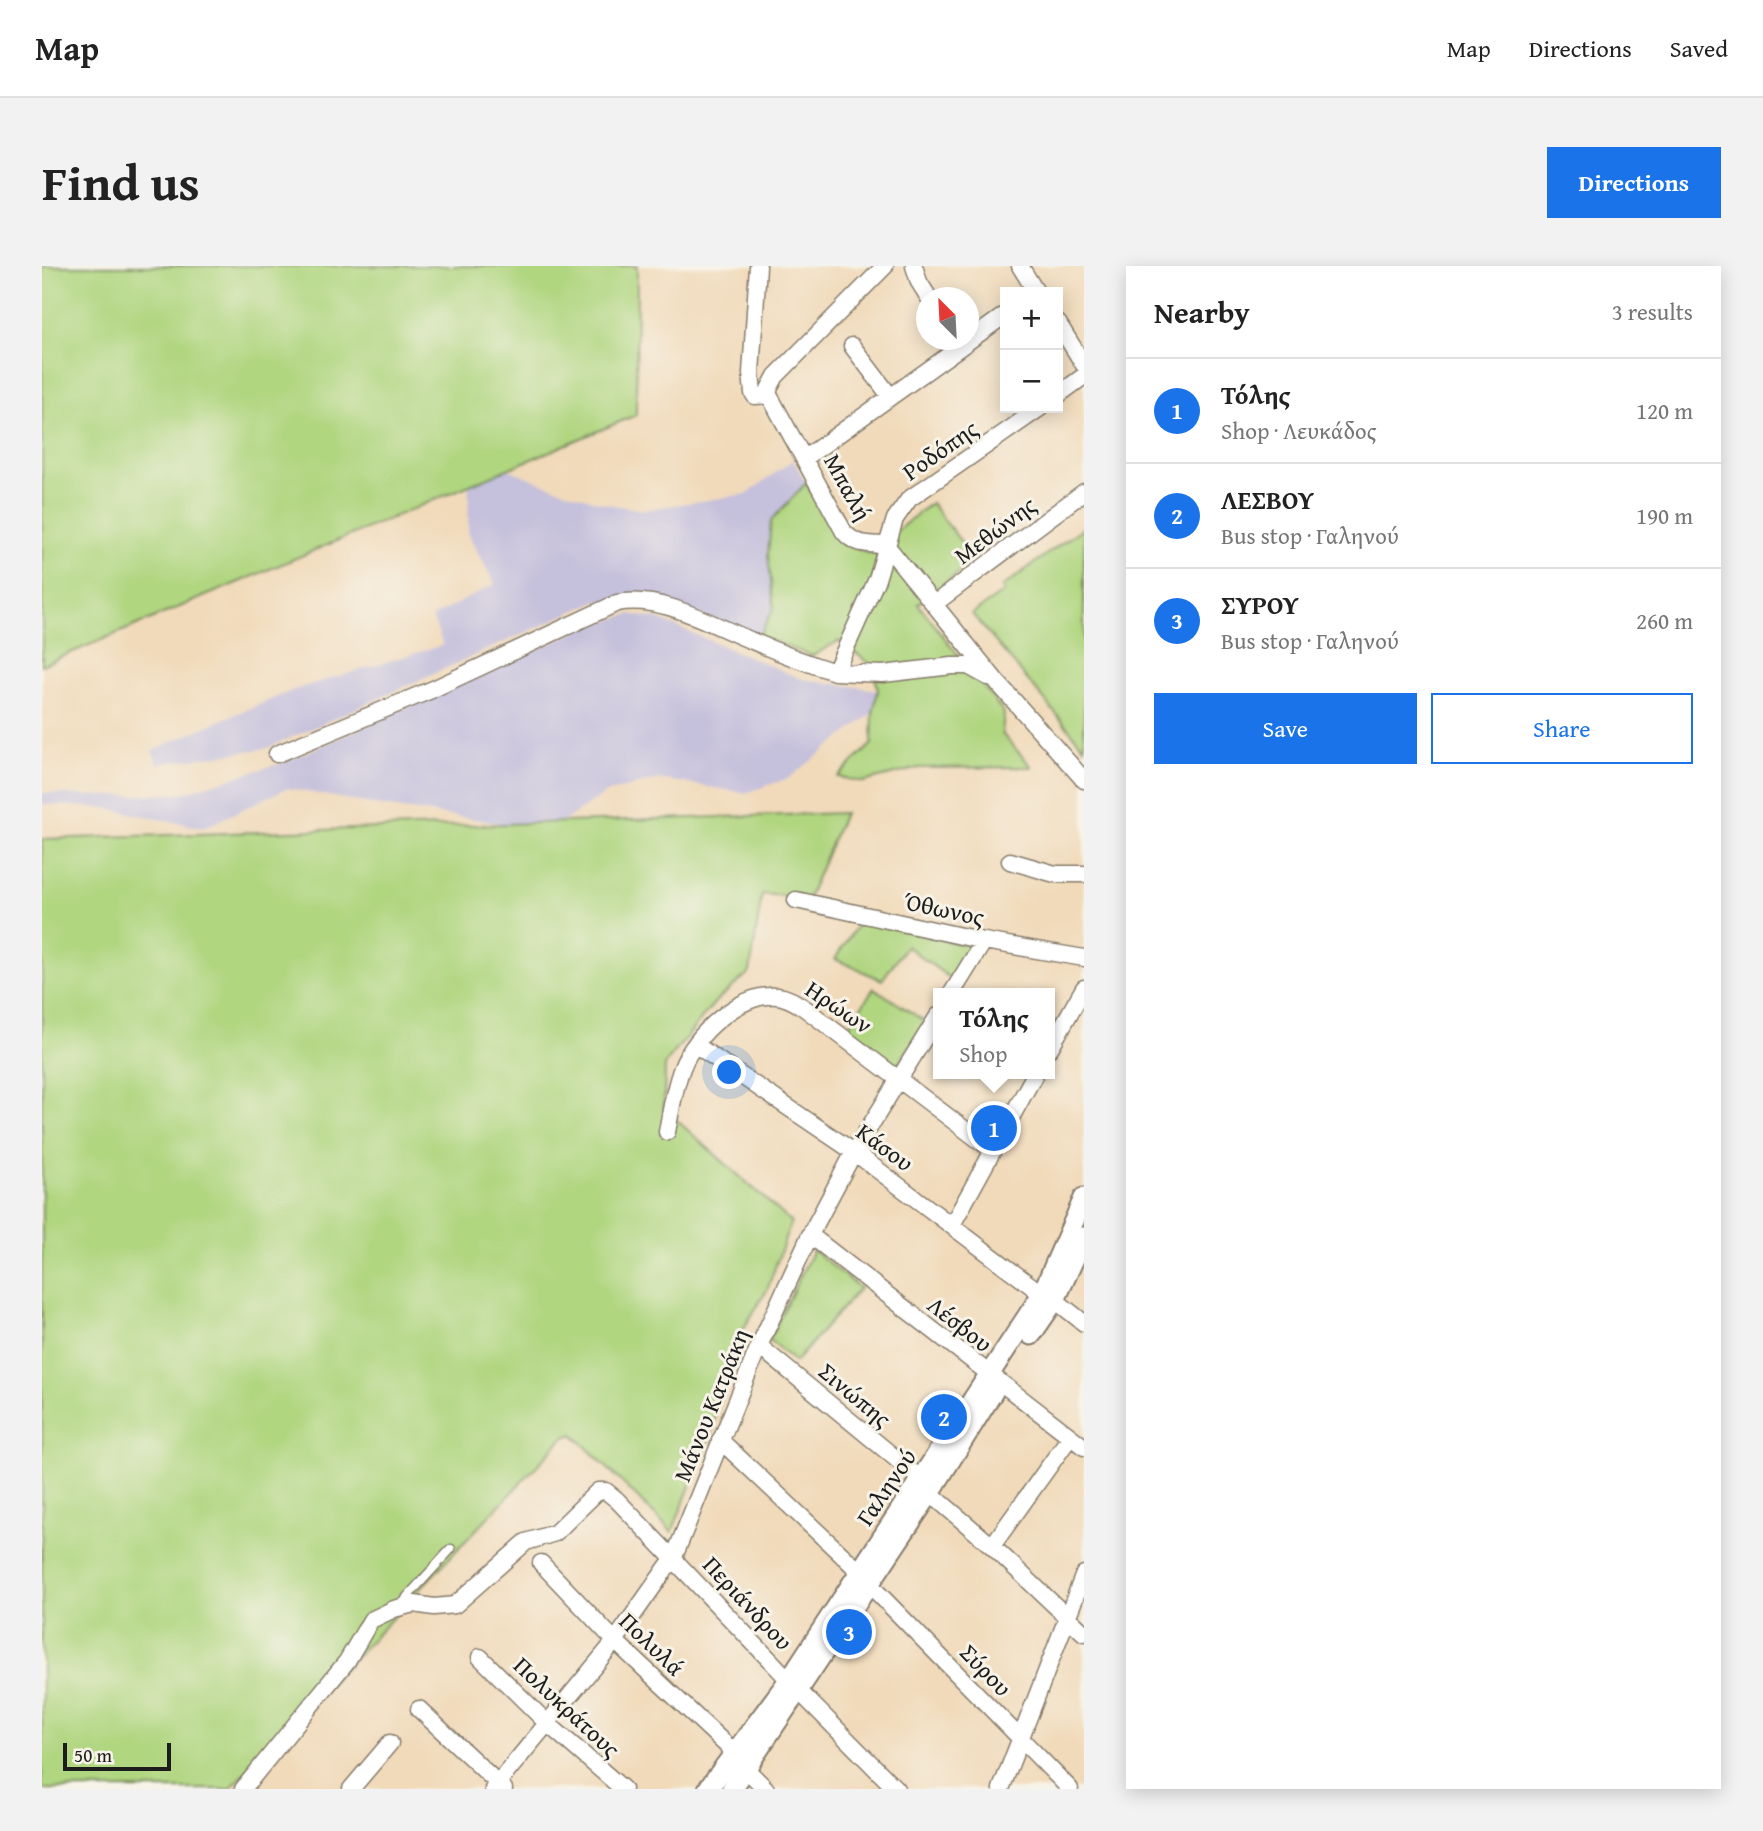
<!DOCTYPE html>
<html lang="en">
<head>
<meta charset="utf-8">
<style>
  :root { --surface:#fff; --page:#f2f2f2; --text:#222; --muted:#767676; --line:#e0e0e0; --accent:#1a73e8 }
  body { margin:0; font-family:"Gentium Book Plus",serif; background:var(--page); color:var(--text) }
  .controls { position:absolute; right:21px; top:21px; display:grid; overflow:hidden; border-radius:0px; box-shadow:0 4px 18px #0003 }
  .controls button { width:63px; height:63px; display:grid; place-items:center; padding:0; border:0; border-bottom:2px solid var(--line); background:var(--surface); color:var(--text); font:35px sans-serif }
  .compass { position:absolute; left:874px; top:21px; width:63px; height:63px; border-radius:50%; background:var(--surface); box-shadow:0 4px 18px #0003; rotate:336deg }
  .scale { position:absolute; left:21px; bottom:18px; width:108px; box-sizing:border-box; padding-left:7px; border:4px solid #1c1c1c; border-top:0; font-size:19px; line-height:24px; white-space:nowrap; color:#1c1c1c; -webkit-text-stroke:5px #f7f3e8; paint-order:stroke }
  .you { position:absolute; left:688px; top:807px; width:24px; height:24px; margin:-18px; border:5px solid #fff; border-radius:50%; background:#1a73e8; box-shadow:0 0 0 10px #1a73e833 }
  .badge { display:grid; place-items:center; width:46px; height:46px; border-radius:50%; background:var(--accent); color:#fff; font-size:23px; font-weight:700 }
  .pin { position:absolute; translate:-50% -50%; border:4px solid #fff; box-shadow:0 2px 7px #0006 }
  .popup { position:absolute; left:891px; top:722px; width:122px; height:91px; box-sizing:border-box; display:grid; place-content:center; border-radius:0px; background:var(--surface); filter:drop-shadow(0 2px 5px #0005); font-size:23px; white-space:nowrap; color:var(--muted) }
  .popup b { font-size:26px; color:var(--text) }
  .popup::after { content:''; position:absolute; left:50%; top:100%; margin-left:-14px; border:14px solid transparent; border-top-color:var(--surface) }
  .list { margin:0; padding:0; list-style:none }
  h2 { display:flex; justify-content:space-between; align-items:center; height:91px; margin:0; padding:0 28px; font-size:30px }
  h2 small { font-size:23px; font-weight:400; color:var(--muted) }
  .list li { display:grid; grid-template-columns:46px 1fr auto; gap:21px; align-items:center; box-sizing:border-box; height:105px; padding:0 28px; border-top:2px solid var(--line) }
  .list b { display:block; font-size:26px; white-space:nowrap }
  .list p { margin:0; font-size:23px; white-space:nowrap; color:var(--muted) }
  .list em { font-size:23px; font-style:normal; color:var(--muted) }
  .actions { display:flex; gap:14px; padding:21px 28px }
  .actions a { flex:1; padding:16px 0; border:2px solid var(--accent); border-radius:0px; text-align:center; font-size:24px; color:var(--accent) }
  .actions .main { background:var(--accent); color:#fff }
  .map { position:relative; flex:none; width:1042px; height:1523px; overflow:hidden; border-radius:0px }
  header { display:flex; align-items:center; gap:42px; box-sizing:border-box; height:98px; padding:0 35px; background:var(--surface); border-bottom:2px solid var(--line) }
  header strong { font-size:33px }
  nav { display:flex; gap:38px; margin-inline-start:auto; font-size:24px }
  .intro { display:flex; align-items:center; justify-content:space-between; box-sizing:border-box; height:168px; padding:0 42px }
  h1 { margin:0; font-size:49px }
  .button { padding:18px 32px; border-radius:0px; background:var(--accent); color:#fff; font-size:24px; font-weight:700 }
  main { display:flex; gap:42px; padding:0 42px }
  aside { flex:1; background:var(--surface); border-radius:0px; box-shadow:0 4px 18px #0003 }
  .map>svg:first-child { display:block }
  .industrial { fill:#c5c0db }
  .green { fill:#b0d680; stroke:#66794e; stroke-width:2 }
  .lines { fill:none; stroke-linecap:round; stroke-linejoin:round }
  .service-casing { stroke:#867b6b; stroke-width:11 }
  .minor-casing { stroke:#867b6b; stroke-width:19 }
  .tertiary-casing { stroke:#867b6b; stroke-width:23 }
  .service { stroke:#fff; stroke-width:8 }
  .minor { stroke:#fff; stroke-width:16 }
  .tertiary { stroke:#fff; stroke-width:19 }
  .labels { text-anchor:middle; dominant-baseline:central; stroke-width:6; stroke-linejoin:round; paint-order:stroke }
  .street-label { font-size:24px; fill:#1c1c1c; stroke:#f7f3e8 }
</style>
</head>
<body>
<header>
<strong>Map</strong>
<nav><a>Map</a><a>Directions</a><a>Saved</a></nav>
</header>
<div class="intro"><h1>Find us</h1><a class="button">Directions</a></div>
<main>
<div class="map">
<svg width="1042" height="1523" viewBox="0 0 1042 1523">
  <rect width="100%" height="100%" fill="#f7f3e8"/>
  <filter id="ink" filterUnits="userSpaceOnUse"><feTurbulence type="fractalNoise" baseFrequency=".0143" numOctaves="2"/><feDisplacementMap in="SourceGraphic" scale="14" xChannelSelector="R" yChannelSelector="G"/><feConvolveMatrix kernelMatrix="1 2 1 2 8 2 1 2 1" color-interpolation-filters="sRGB"/></filter>
  <filter id="wash" filterUnits="userSpaceOnUse"><feTurbulence type="fractalNoise" baseFrequency=".00686" numOctaves="4" result="noise"/><feDisplacementMap in="SourceGraphic" scale="28" xChannelSelector="R" yChannelSelector="G"/><feGaussianBlur stdDeviation="1.57" result="paint"/><feColorMatrix in="noise" values="0 0 0 0 0 0 0 0 0 0 0 0 0 0 0 0 0 1.4 0 .05"/><feComposite in="paint" operator="in"/></filter>
  <g filter="url(#wash)">
    <rect width="100%" height="100%" fill="#f1daba"/>
    <!-- industrial -->
    <path class="industrial" d="M751 194 764 217 729 255 726 288 732 342 717 370 603 330 552 336 226 482 116 498 110 485 156 464 254 423 401 379 390 351 453 318 426 269 427 216 454 198 503 218 560 237 600 244 705 228Z
      M588 348 616 353 760 413 836 424 831 447 747 512 704 527 617 513 564 527 508 564 333 539 245 522 161 562 64 542 0 538V527L58 530 137 528 243 496 545 361Z"/>
    <!-- green -->
    <path class="green" d="M0 0H595L594 149 0 399Z
      M764 217 799 277 827 287 889 237 933 294 876 338 962 447 960 468 990 501 877 502 821 516 796 511 830 478 831 447 836 424 831 400 797 375 770 390 717 370 732 342 726 288 729 255Z
      M1042 261V481L930 348 962 326 960 321Z
      M802 547 766 632 720 628 708 706 673 736 623 798 622 843 749 956 725 1024 691 1080 669 1167 630 1266 531 1168 521 1172 188 1523H0V573Z
      M818 655 929 680 909 713 864 680 840 714 793 693Z
      M832 722 884 756 853 802 804 764Z
      M771 984 818 1022 753 1096 727 1074Z"/>
  </g>
  <g filter="url(#ink)">
    <g class="lines">
      <!-- service casing -->
      <g class="service-casing">
        <path id="service" d="M360 1341 365 1331 409 1283"/>
      </g>
      <!-- minor casing -->
      <g class="minor-casing">
        <path id="minor" d="M716 0 709 107 711 127 713 130 727 129 802 266C814 280 827 278 844 279L955 416 1042 514
          M872 0 877 16 887 32
          M978 0 994 26
          M1016 57 1042 99
          M810 80 848 130
          M727 129V123L734 110 843 0
          M1016 129 1042 110
          M763 192 963 49
          M892 338 1042 226
          M946 411 926 400H910L841 408 793 406 835 313 853 253 867 233 998 142
          M235 488 389 424 575 337C619 328 668 358 708 374 736 386 764 397 793 406
          M968 595 1013 608H1042
          M754 634 942 675 1042 692
          M910 727 942 675
          M654 779 812 886 1000 1028
          M1008 782 1042 722
          M625 866C629 845 632 822 640 802 652 769 698 726 736 730 745 731 753 736 761 741L950 884
          M910 959 993 808
          M768 969 1042 1181
          M1013 1034 1042 1057
          M717 1080 880 1214
          M678 1174 817 1305
          M888 1227 950 1280 1042 1367
          M950 1280 1028 1171
          M499 1297 573 1375 694 1488
          M827 1318 1028 1523
          M438 1391 506 1458 581 1523
          M757 1425 854 1523
          M377 1443 462 1523
          M704 1503 724 1523
          M201 1523 305 1395 329 1354 352 1343 372 1338 392 1341 413 1339 484 1276 513 1267 556 1225H564L575 1234 747 1414
          M309 1523 348 1477
          M451 1523 573 1375 632 1291 717 1080 768 969 812 886 896 750
          M959 1523 1042 1308"/>
      </g>
      <!-- tertiary casing -->
      <g class="tertiary-casing">
        <path id="tertiary" d="M989 1069 1013 1034 1042 971
          M666 1523 747 1414 1000 1028 1042 932
          M690 1523 888 1227 951 1126"/>
      </g>
      <!-- service -->
      <use href="#service" class="service"/>
      <!-- minor -->
      <use href="#minor" class="minor"/>
      <!-- tertiary -->
      <use href="#tertiary" class="tertiary"/>
    </g>
  </g>
  <g class="labels">
    <!-- street labels -->
    <g class="street-label">
      <text transform="translate(898 184) rotate(-35)">Ροδόπης</text>
      <text transform="translate(806 221) rotate(61)">Μπαλή</text>
      <text transform="translate(953 264) rotate(-37)">Μεθώνης</text>
      <text transform="translate(902 643) rotate(12)">Όθωνος</text>
      <text transform="translate(797 741) rotate(34)">Ηρώων</text>
      <text transform="translate(843 881) rotate(36)">Κάσου</text>
      <text transform="translate(918 1058) rotate(38)">Λέσβου</text>
      <text transform="translate(813 1129) rotate(40)">Σινώπης</text>
      <text transform="translate(669 1139) rotate(-68)">Μάνου Κατράκη</text>
      <text transform="translate(844 1221) rotate(-56)">Γαληνού</text>
      <text transform="translate(706 1337) rotate(47)">Περιάνδρου</text>
      <text transform="translate(610 1378) rotate(44)">Πολυλά</text>
      <text transform="translate(944 1404) rotate(46)">Σύρου</text>
      <text transform="translate(525 1441) rotate(43)">Πολυκράτους</text>
    </g>
  </g>
</svg>
<div class="controls">
<button>+</button>
<button>−</button>
</div>
<svg class="compass" viewBox="-18 -18 36 36"><path d="M0-13l5 13h-10z" fill="#e53935"/><path d="M0 13l5-13h-10z" fill="#767676"/></svg>
<div class="scale">50 m</div>
<div class="you"></div>
<div class="pin badge" style="left:952px;top:862px">1</div>
<div class="popup"><b>Τόλης</b>Shop</div>
<div class="pin badge" style="left:902px;top:1151px">2</div>
<div class="pin badge" style="left:807px;top:1366px">3</div>
</div>
<aside>
<h2>Nearby<small>3 results</small></h2>
<ul class="list">
<li><span class="badge">1</span><div><b>Τόλης</b><p>Shop · Λευκάδος</p></div><em>120 m</em></li>
<li><span class="badge">2</span><div><b>ΛΕΣΒΟΥ</b><p>Bus stop · Γαληνού</p></div><em>190 m</em></li>
<li><span class="badge">3</span><div><b>ΣΥΡΟΥ</b><p>Bus stop · Γαληνού</p></div><em>260 m</em></li>
</ul>
<div class="actions"><a class="main">Save</a><a>Share</a></div>
</aside>
</main>
</body>
</html>
